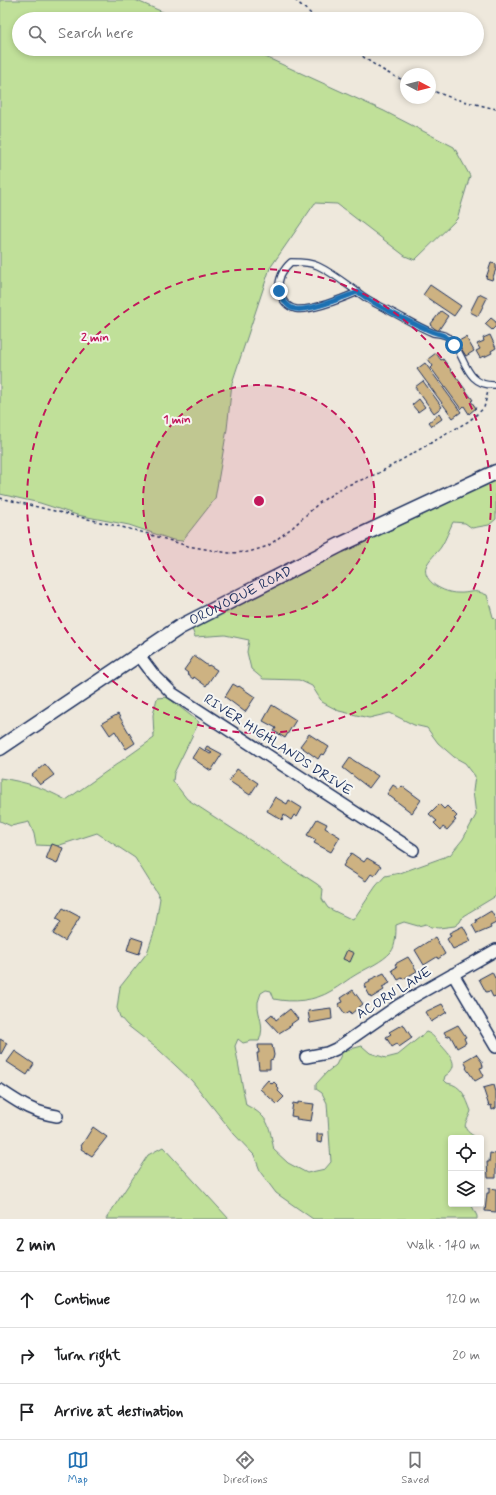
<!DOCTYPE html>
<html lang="en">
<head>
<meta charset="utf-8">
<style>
  :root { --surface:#fff; --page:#f2f2f2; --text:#202124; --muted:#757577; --line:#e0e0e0; --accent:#1f6fb2 }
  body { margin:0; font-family:Mynerve,sans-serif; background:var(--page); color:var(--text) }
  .controls { position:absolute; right:12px; bottom:12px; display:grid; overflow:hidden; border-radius:4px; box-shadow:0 2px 6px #0003 }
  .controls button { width:36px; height:36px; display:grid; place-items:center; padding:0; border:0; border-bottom:1px solid var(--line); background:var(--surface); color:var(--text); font:20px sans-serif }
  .compass { position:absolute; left:400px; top:68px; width:36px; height:36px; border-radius:50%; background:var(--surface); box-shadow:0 2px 6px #0003; rotate:97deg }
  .stop { position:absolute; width:12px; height:12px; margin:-9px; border:3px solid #1f6fb2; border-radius:50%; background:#fff }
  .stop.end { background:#1f6fb2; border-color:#fff; box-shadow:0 1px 4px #0008 }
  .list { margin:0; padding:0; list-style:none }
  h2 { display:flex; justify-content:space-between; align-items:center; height:52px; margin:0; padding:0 16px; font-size:17px }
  h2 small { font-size:13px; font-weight:400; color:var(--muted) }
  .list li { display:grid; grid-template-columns:26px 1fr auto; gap:12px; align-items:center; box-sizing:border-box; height:56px; padding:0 16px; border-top:1px solid var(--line) }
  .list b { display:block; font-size:15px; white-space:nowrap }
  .list em { font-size:13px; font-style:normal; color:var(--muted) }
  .icon { flex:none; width:22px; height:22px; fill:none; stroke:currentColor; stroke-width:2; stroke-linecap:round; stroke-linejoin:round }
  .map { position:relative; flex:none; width:496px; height:1219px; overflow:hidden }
  .search { position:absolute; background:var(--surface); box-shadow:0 2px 6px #0003; left:12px; right:12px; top:12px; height:44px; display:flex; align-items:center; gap:10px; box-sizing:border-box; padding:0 14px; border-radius:22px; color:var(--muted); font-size:15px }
  .sheet { height:220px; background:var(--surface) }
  nav { display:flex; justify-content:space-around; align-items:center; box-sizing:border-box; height:56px; border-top:1px solid var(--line); background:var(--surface); font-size:11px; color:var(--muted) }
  nav a { display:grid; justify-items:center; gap:2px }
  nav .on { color:var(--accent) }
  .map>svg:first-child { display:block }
  .green { fill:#c0e099; stroke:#6e887c }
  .building { fill:#cdb282; stroke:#1b2f5e }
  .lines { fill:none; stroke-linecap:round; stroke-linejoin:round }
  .service-casing { stroke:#1b2f5e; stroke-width:8 }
  .minor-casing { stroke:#1b2f5e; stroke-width:14 }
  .tertiary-casing { stroke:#1b2f5e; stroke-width:17 }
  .path { stroke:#1b2f5e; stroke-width:1.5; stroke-dasharray:3 3; stroke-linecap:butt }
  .service { stroke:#f6f6f2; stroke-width:5.5 }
  .minor { stroke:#f6f6f2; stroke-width:11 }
  .tertiary { stroke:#f6f6f2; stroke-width:14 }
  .route { stroke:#1f6fb2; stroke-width:5 }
  .ring { fill:none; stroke:#c2185b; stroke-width:2; stroke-dasharray:7 5 }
  .labels { text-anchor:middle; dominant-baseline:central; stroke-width:4; stroke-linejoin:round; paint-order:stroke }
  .street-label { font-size:14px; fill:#1b2f5e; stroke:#f6f6f2 }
  .centre { fill:#c2185b; stroke:#f6f6f2; stroke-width:2 }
  .ring-label { font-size:12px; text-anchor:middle; font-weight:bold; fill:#c2185b; stroke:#f6f6f2; stroke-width:4; stroke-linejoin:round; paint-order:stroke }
</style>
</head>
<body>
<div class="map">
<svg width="496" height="1219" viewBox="0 0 496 1219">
  <rect width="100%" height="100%" fill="#eee8dc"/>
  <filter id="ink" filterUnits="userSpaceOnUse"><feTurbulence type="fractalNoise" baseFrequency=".025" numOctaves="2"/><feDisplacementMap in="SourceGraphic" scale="8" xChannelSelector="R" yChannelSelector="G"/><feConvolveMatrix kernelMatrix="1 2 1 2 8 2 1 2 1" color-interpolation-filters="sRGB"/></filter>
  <g filter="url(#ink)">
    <!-- green -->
    <path class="green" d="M0 0H135L179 19H19V49H248L384 111 454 147 470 176 457 219 415 260 405 256 337 204 315 203 270 268 232 383 227 429 215 499 182 541 173 540 129 525 77 515 40 503 0 494Z
      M492 479 496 482V519L489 525 472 528 465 523 453 522C449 530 446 539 441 547 437 553 428 560 426 567 422 582 445 593 457 593 472 594 471 588 487 595L493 617 496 620V896L463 916 460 922 455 926 439 928 431 927 426 924 418 926 404 922 396 925C396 932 396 946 391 952 382 962 369 967 357 974 348 979 340 986 331 991 315 1001 292 1003 274 999L271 991 266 990 261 993C260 996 259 999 258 1002 257 1017 266 1024 259 1041H251L243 1043 238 1039 235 1046 246 1105C270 1117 269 1126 274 1150L288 1163 307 1173 325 1169 331 1162 327 1103 322 1093 316 1089V1084L327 1072 336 1065 343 1051 362 1046 370 1053 386 1058 398 1055 426 1032C433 1034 436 1040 441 1045 450 1055 461 1066 445 1076L444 1080 447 1083C462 1085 466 1098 471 1111 467 1123 459 1127 474 1136V1138H451V1204H471L477 1216V1219H313L276 1193 261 1173 254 1155 234 1134 192 1081 159 1050 127 1025 120 1017 117 1008 120 987 147 953 155 929 160 898 135 858 97 833 57 846 36 845 34 834 29 822 11 826 0 821V778C26 782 42 787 66 800L154 738 153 715 157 698 167 697 199 722 174 773 173 781 187 799 317 884 323 889 322 899 328 908 353 920 376 886 385 876 400 873 450 855 463 839 476 815 473 791 475 776 465 763 454 757 438 743 427 728 414 725 390 713 369 718 339 711 322 702 312 686 299 680 263 679 251 669 247 652 249 640 225 635 195 637 192 629 282 580Z
      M163 1147 229 1219H106L148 1155Z"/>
    <!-- building -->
    <path class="building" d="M491 263 496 264V269L492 280 486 278Z
      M430 285 461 306 454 316 423 295Z
      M479 294 487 298 478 316 470 312Z
      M441 311 448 316 438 331 430 325Z
      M491 318 496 322V326L492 330 485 324Z
      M490 335 496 348 491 351 492 353 484 357 483 356 480 358 476 351 480 349 477 344 484 341 483 338Z
      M466 337 474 351 466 356 457 342Z
      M436 353 441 360 443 359 473 400 471 401 476 408 469 414 464 406 461 409 431 368 433 366 428 359Z
      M425 363 461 412 453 418 417 369Z
      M423 381 442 407 434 413 415 387Z
      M419 399 425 407 418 412 412 405Z
      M439 414 442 419 432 426 429 422Z
      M194 656 208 666 209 665 217 670 206 686 194 677 193 679 187 674 188 673 184 670Z
      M233 684 238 687 239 686 255 697 245 712 225 697Z
      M272 705 296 720 285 738 274 731 276 728 263 721Z
      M118 714 135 743 126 749 115 731 110 735 102 723Z
      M309 734 329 747 324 755 321 754 318 759 300 746Z
      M207 746 222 754 211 771 192 758 199 747 210 754 212 753 205 749Z
      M350 758 378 776 369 788 343 768Z
      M45 764 54 775 40 785 32 775Z
      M237 769 258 783 250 795 229 781Z
      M393 785 399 789 402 786 421 800 412 813 387 794Z
      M275 797 287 804 289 800 302 808 297 817 294 815 291 820 284 815 282 820 267 811Z
      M439 804 444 809 447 806 457 816 454 819 456 820 447 830 443 827 441 830 434 823 437 821 429 814Z
      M317 819 327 824 325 828 340 837 331 852 314 843 316 840 307 835Z
      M52 844 63 848 57 864 46 859Z
      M351 853 364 862 367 858 381 866 374 876 371 874 366 881 343 866Z
      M63 908 80 917 65 941 53 934 61 922 56 919Z
      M491 911 496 920V923L490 926 491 928 477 934 472 925 477 922 476 920Z
      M463 926 471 941 453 949 447 939 451 936 449 933Z
      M131 937 143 941 139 954 127 950Z
      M435 937 445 954 438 959 437 957 424 965 415 950Z
      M347 950 354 953 350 962 343 959Z
      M408 957 417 971 407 977 403 979 402 978 398 980 392 970 397 967 395 964Z
      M492 972 495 978 496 977V996L493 997 490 991 486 992 479 979Z
      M384 973 390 983 382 987 384 990 371 998 364 985 370 982 369 980Z
      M353 990 363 1004 351 1014 350 1011 345 1014 338 1004 343 1002 341 998Z
      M442 1004 447 1012 431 1022 425 1012Z
      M331 1008 332 1019 310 1023 308 1011Z
      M290 1009 298 1019 291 1024 292 1025 279 1033 266 1019 272 1014 276 1020Z
      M403 1024 412 1038 399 1047 397 1044 392 1047 386 1037 391 1034 389 1032Z
      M458 1025 466 1037 464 1038 466 1043 457 1048 450 1035 447 1037 444 1032Z
      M0 1039 7 1043 1 1054 0 1053Z
      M258 1045H272L274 1055 273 1059 270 1060V1069H259L257 1053H259Z
      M15 1051 34 1064 27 1075 7 1062Z
      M476 1054 482 1062 483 1067 480 1068 484 1076 475 1081 466 1068 467 1067 464 1061Z
      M268 1080 272 1084 274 1082 278 1086 277 1087 279 1089 278 1091 284 1097 277 1104 260 1089Z
      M494 1085 496 1092V1108L492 1110 491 1105 489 1106 483 1088Z
      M298 1102 314 1104 311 1121 296 1119 297 1117 291 1116 293 1103 298 1104Z
      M93 1127 107 1137 92 1156 81 1149 82 1147 81 1146Z
      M317 1134H323L322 1143 317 1142Z
      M490 1153 496 1154V1178H488L487 1162H489Z
      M489 1188 496 1189V1212L485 1211 487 1193H489Z"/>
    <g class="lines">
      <!-- service casing -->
      <g class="service-casing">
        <path id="service" d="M358 292C344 298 311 311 296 309 286 307 281 298 279 289 278 279 283 269 291 262 299 262 310 262 318 266 335 274 348 286 363 296 371 302 381 306 390 311 404 318 418 327 433 333 438 334 444 334 448 337 466 352 463 387 496 385"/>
      </g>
      <!-- minor casing -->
      <g class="minor-casing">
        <path id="minor" d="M138 654 153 674 172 693 413 850
          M453 974 496 1047
          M306 1057 327 1053 336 1049 399 1005 496 950
          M0 1090C21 1104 32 1112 57 1116"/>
      </g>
      <!-- tertiary casing -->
      <g class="tertiary-casing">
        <g id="tertiary">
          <path id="s1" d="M0 748 180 627 340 545 496 472"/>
        </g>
      </g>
      <!-- path -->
      <path class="path" d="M295 0 317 19
        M353 49C370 62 386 74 406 81
        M430 90 455 99 496 109
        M0 498 138 531 188 546 229 553 249 552 268 546 293 527 319 503 343 487 379 473 469 421 484 408 488 391"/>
      <!-- service -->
      <use href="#service" class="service"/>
      <!-- minor -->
      <use href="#minor" class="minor"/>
      <!-- tertiary -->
      <use href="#tertiary" class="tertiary"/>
    </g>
  </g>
  <g class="lines" filter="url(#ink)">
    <!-- route -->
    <path class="route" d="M279 291C282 299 286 307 295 309 309 312 344 297 358 292 379 308 405 319 428 330 441 336 444 332 454 345"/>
  </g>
  <!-- distance rings -->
  <circle cx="259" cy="501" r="116" fill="#c2185b" fill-opacity=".12"/>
  <g class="ring">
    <circle cx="259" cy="501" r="116"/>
    <circle cx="259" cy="501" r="232"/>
  </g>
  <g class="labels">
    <!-- street labels -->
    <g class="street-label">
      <text stroke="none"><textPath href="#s1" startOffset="285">ORONOQUE ROAD</textPath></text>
      <text transform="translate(278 745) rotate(33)">RIVER HIGHLANDS DRIVE</text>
      <text transform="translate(394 993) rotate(-32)">ACORN LANE</text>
    </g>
  </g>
  <circle cx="259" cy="501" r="6" class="centre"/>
  <g class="ring-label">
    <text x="95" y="341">2 min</text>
    <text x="177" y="423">1 min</text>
  </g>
</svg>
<div class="controls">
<button><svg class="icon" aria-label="locate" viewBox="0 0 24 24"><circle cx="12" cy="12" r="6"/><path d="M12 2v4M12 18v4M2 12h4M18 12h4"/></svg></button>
<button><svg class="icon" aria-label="layers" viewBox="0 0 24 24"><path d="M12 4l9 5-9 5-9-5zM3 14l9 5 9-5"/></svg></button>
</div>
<svg class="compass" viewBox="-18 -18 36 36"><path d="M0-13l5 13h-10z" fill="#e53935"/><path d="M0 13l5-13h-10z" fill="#757577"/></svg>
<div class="stop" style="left:454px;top:345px"></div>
<div class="stop end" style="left:279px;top:291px"></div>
<div class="search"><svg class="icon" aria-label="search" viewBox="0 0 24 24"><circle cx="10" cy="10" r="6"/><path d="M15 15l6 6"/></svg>Search here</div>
</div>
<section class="sheet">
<h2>2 min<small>Walk · 140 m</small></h2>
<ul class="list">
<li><svg class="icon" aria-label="ahead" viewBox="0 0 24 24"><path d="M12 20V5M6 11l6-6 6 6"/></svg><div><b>Continue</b></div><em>120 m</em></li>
<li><svg class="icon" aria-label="right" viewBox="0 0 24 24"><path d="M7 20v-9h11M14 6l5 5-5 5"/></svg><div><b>Turn right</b></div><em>20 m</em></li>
<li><svg class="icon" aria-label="arrive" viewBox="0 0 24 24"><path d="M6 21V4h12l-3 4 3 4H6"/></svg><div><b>Arrive at destination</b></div></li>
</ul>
</section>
<nav>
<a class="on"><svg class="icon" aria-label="map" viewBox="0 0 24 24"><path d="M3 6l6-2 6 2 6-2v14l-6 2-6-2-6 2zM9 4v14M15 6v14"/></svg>Map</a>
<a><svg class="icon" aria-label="directions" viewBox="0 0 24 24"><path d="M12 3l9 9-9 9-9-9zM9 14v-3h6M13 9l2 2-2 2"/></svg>Directions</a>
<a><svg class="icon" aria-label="saved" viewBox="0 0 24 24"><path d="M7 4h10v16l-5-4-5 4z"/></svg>Saved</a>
</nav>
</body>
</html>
